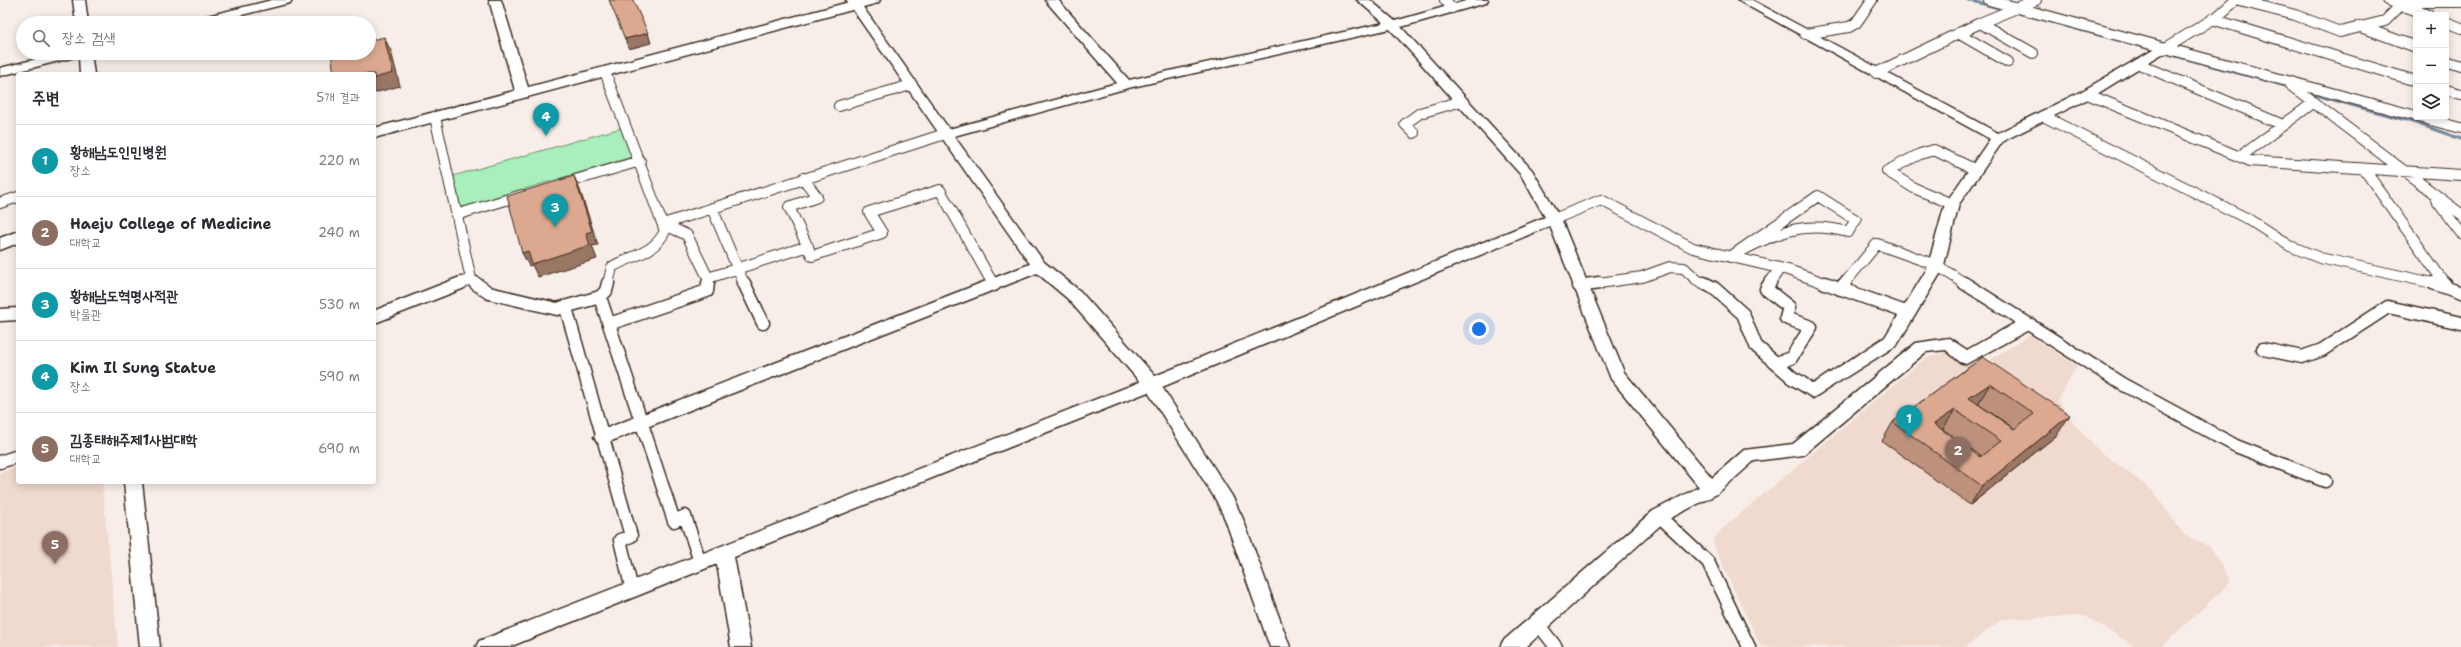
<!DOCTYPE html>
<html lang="ko">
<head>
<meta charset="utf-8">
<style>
  :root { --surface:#fff; --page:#f2f2f3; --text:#2b2b33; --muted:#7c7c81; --line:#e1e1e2; --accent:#0f766e }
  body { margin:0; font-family:"Shantell Sans","Poor Story",sans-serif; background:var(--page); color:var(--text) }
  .controls { position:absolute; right:12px; top:12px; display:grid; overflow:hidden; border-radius:4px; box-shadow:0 2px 10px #0003 }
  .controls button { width:36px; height:36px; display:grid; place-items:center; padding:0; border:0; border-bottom:1px solid var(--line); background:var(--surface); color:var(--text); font:20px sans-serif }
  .you { position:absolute; left:1479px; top:329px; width:14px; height:14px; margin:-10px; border:3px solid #fff; border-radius:50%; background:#1a73e8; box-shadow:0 0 0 6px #1a73e833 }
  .badge { display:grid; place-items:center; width:26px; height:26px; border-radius:50%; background:var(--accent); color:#fff; font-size:13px; font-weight:700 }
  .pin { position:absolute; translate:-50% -33px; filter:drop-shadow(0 1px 2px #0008) }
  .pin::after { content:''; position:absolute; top:21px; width:14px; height:12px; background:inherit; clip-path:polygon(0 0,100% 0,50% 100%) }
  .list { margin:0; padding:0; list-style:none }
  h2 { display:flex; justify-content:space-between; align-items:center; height:52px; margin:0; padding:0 16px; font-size:17px }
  h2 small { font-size:13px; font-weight:400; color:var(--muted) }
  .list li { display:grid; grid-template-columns:26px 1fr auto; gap:12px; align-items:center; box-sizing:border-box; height:72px; padding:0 16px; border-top:1px solid var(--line) }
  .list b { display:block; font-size:15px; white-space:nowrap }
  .list p { margin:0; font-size:13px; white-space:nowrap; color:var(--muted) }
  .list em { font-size:13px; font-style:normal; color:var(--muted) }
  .icon { flex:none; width:22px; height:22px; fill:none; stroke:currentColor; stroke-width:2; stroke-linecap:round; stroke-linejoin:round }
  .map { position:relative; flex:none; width:2461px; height:647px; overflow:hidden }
  .search { position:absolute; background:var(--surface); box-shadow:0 2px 10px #0003; left:16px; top:16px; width:360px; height:44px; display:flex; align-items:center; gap:10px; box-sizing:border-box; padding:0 14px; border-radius:22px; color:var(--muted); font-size:15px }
  .panel { position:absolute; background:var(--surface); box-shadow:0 2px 10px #0003; left:16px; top:72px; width:360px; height:412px; border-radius:4px }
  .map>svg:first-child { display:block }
  .built { fill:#f0d9ce }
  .green { fill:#a8efbb; stroke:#728c6c }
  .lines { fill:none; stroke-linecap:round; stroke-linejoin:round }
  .stream { stroke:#74899f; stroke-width:3 }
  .street-far1-casing { stroke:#3b2a1e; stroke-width:12 }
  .street-casing { stroke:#3b2a1e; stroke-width:15 }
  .secondary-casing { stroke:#3b2a1e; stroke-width:3 }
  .primary-casing { stroke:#3b2a1e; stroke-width:3 }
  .street-far1 { stroke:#fff; stroke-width:10 }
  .street { stroke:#fff; stroke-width:12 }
  .secondary { fill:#fff; fill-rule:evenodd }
  .primary { fill:#fff; fill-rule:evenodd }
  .wall { fill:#bd917c; stroke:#3b2a1e; fill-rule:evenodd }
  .shaded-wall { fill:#9a7665; stroke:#3b2a1e }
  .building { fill:#dca990; stroke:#3b2a1e; fill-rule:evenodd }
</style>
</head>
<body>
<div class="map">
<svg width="2461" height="647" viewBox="0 0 2461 647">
  <rect width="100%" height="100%" fill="#f8eee9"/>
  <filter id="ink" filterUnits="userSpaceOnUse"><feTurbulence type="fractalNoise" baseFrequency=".025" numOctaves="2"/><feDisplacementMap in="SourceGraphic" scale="8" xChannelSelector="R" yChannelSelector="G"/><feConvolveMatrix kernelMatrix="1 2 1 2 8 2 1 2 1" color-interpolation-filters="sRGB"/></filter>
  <g filter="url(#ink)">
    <!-- built -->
    <path class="built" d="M2030 335 2077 366 2058 401 2075 424 2096 448 2153 491 2184 535 2210 547 2231 582 2161 647H2136L2085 616 2002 619 1966 647H1761L1715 549 1713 540 1722 529 1926 358 1950 351 1980 366Z
      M18 466V482H102L118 647H0V473Z"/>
    <!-- green -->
    <path class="green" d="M621 128 632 157 461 208 453 176Z"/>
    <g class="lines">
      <!-- stream -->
      <path class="stream" d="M1969 0 2006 10
        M2014 12 2289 87
        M2305 92 2416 123 2461 139"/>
      <!-- street-far1 casing -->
      <g class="street-far1-casing">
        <path id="street-far1" d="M1445 0 1452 8
          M1989 0 2416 116
          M2236 0 2295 15 2340 32 2385 21 2401 5
          M2387 0 2393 2H2461
          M2400 5 2428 15
          M2212 19 2416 81
          M2446 22 2461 28
          M1980 23 2033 53
          M2359 26 2416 47
          M1958 33 2008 62
          M1805 34 1849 27 1856 23 1872 0
          M2164 49 2218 16 2236 0
          M2446 61 2461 66
          M2139 64 2283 125
          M605 72 665 231C654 254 632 255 612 267L608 284
          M1876 73 1980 23 2036 0
          M2289 84 2461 214
          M2446 90 2461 94
          M2087 94 2250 161 2461 175
          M839 106 911 85
          M2043 116 2248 219 2290 246 2320 258 2437 284
          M435 117 471 279 475 284
          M2419 117 2461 128
          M1414 133 1405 124 1420 113 1462 101
          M2240 157 2313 103
          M2364 169 2445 284
          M803 178 817 197 789 207 812 256 882 233 869 212 940 190 993 284
          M562 184 640 161
          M1818 196 1856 220 1848 232C1800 219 1772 235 1730 257Z
          M2436 200 2461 233
          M0 203 18 197
          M1952 204 1914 188 1887 171 1920 154 1934 150 1976 170
          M712 208 744 284
          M456 215 522 195
          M1554 219 1601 200 1693 248 1788 270 1827 284
          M663 224 945 134
          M663 224 687 235 708 278V284
          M708 278 808 246
          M458 284 471 279
          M1592 284 1642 277 1670 267 1684 268 1697 280 1706 284
          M1769 284 1780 268
          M1844 284 1877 244 1936 265 1966 284"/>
      </g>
      <!-- street casing -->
      <g class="street-casing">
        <path id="street" d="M475 283 489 293 557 309 600 297 606 291 608 283
          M744 283 763 323
          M993 283 994 285
          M1704 283 1714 288 1743 314 1756 346 1793 378
          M1770 283 1766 289 1789 307 1786 318 1811 327 1791 358 1776 363
          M1825 283 1908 313
          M1964 283 2122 384 2236 446 2325 481
          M2433 283 2461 293
          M2444 283 2446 286
          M1579 286 1599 283
          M1840 289 1845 283
          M600 297 674 521 685 516 700 562
          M566 308 631 536 620 540 632 590
          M0 315 18 314
          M374 317 461 283
          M609 324 707 291 708 283
          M2263 349 2302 357 2322 350 2388 307 2461 323
          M0 462 18 456
          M1659 516 1708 562 1749 647
          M1538 624 1556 647"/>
      </g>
      <!-- secondary casing -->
      <g class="secondary-casing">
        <path id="secondary" d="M73 0H85L88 23H76Z
          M272 0H292L290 3 210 23H189L191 20Z
          M489 0H501L530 94 528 97H518L516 94Z
          M846 0H858L949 129 1117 83 1045 0H1058L1129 80 1384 23 1357 0H1370L1395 21 1469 0H1488L1486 3 1401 27 1532 170 1561 219 1624 372 1712 478 1744 450 1793 444 1916 343 1949 338 1967 350 2022 319H2034L2036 323 2034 327 1966 364 1960 362 1946 350 1926 352 1803 455 1754 461 1717 494 1665 521 1526 647H1500L1503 641 1653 511 1699 487 1611 379 1550 226 1162 387 1232 496 1243 519 1290 647H1270L1225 519 1216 500 1148 392 734 557 751 647H731L717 564 509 647H476L479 641 1140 382 1068 299 1037 273 609 442 603 444 597 442 594 437 597 432 1030 264ZM1390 29 1521 175 1545 217 1155 376 1080 291 1044 262 954 136 1128 88Z
          M1737 0H1752L1998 133 2082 91 2160 46 2164 45 2170 49 2092 97 2003 141 1959 204 1943 269 1897 345 1813 398 1787 382 1785 378 1787 374C1798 370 1805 378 1813 384L1885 337 1927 269 1945 204 1990 139Z
          M61 53H91L94 74H80L79 56 0 76V68Z
          M124 482H142L160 647H140Z"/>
      </g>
      <!-- primary casing -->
      <g class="primary-casing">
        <path id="primary" d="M857 0H880L878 3 374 138V128Z
          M18 231V243L0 250V238Z"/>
      </g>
      <!-- street-far1 -->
      <use href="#street-far1" class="street-far1"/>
      <!-- street -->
      <use href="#street" class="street"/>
      <!-- secondary -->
      <use href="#secondary" class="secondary"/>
      <!-- primary -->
      <use href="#primary" class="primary"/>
    </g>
    <!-- wall -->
    <path class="wall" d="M1983 357 2057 435 1970 505 1882 441 1893 422ZM1977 404H1978L2015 429H2014ZM1943 429 1981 456 1980 457 1942 430Z"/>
    <!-- shaded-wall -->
    <path class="shaded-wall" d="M648 33 651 43 629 49 625 39Z
      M384 37 391 51 400 86 374 93V78Z
      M574 176 580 190 598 245 592 246 597 259 538 277 532 265 529 266 522 253 586 233Z
      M1990 384 1978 404 1962 415 1969 398Z
      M1955 410 1943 429 1923 444 1934 424Z
      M2070 415 2057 435 1970 505 1982 486Z"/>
    <!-- building -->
    <path class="building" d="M609 0H633L648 33 625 39Z
      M384 37 393 73 374 78V74H334L331 53H369V41Z
      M574 176 592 231 586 233 590 245 532 264 528 251 522 253 507 196Z
      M1983 357 2070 415 1982 486 1893 422ZM1990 384 2034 414 2014 429 1969 398ZM1955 410 2001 441 1980 457 1934 424Z"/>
  </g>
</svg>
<div class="controls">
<button>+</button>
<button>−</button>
<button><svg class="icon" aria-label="layers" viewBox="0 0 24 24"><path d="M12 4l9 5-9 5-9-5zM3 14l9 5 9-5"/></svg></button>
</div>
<div class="you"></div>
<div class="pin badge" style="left:1909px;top:438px;background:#0f9aa8">1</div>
<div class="pin badge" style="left:1958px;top:470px;background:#8d6e63">2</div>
<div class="pin badge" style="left:555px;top:227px;background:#0f9aa8">3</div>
<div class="pin badge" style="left:546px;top:136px;background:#0f9aa8">4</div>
<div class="pin badge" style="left:55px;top:564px;background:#8d6e63">5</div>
<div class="search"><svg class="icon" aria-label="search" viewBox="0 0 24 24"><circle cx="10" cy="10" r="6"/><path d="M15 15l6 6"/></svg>장소 검색</div>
<section class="panel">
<h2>주변<small>5개 결과</small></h2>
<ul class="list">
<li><span class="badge" style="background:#0f9aa8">1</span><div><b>황해남도인민병원</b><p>장소</p></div><em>220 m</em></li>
<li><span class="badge" style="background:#8d6e63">2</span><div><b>Haeju College of Medicine</b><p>대학교</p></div><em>240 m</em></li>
<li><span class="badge" style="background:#0f9aa8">3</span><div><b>황해남도혁명사적관</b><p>박물관</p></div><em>530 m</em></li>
<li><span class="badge" style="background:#0f9aa8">4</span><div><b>Kim Il Sung Statue</b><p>장소</p></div><em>590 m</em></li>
<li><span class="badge" style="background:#8d6e63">5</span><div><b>김종태해주제1사범대학</b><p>대학교</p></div><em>690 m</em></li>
</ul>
</section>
</div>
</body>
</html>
